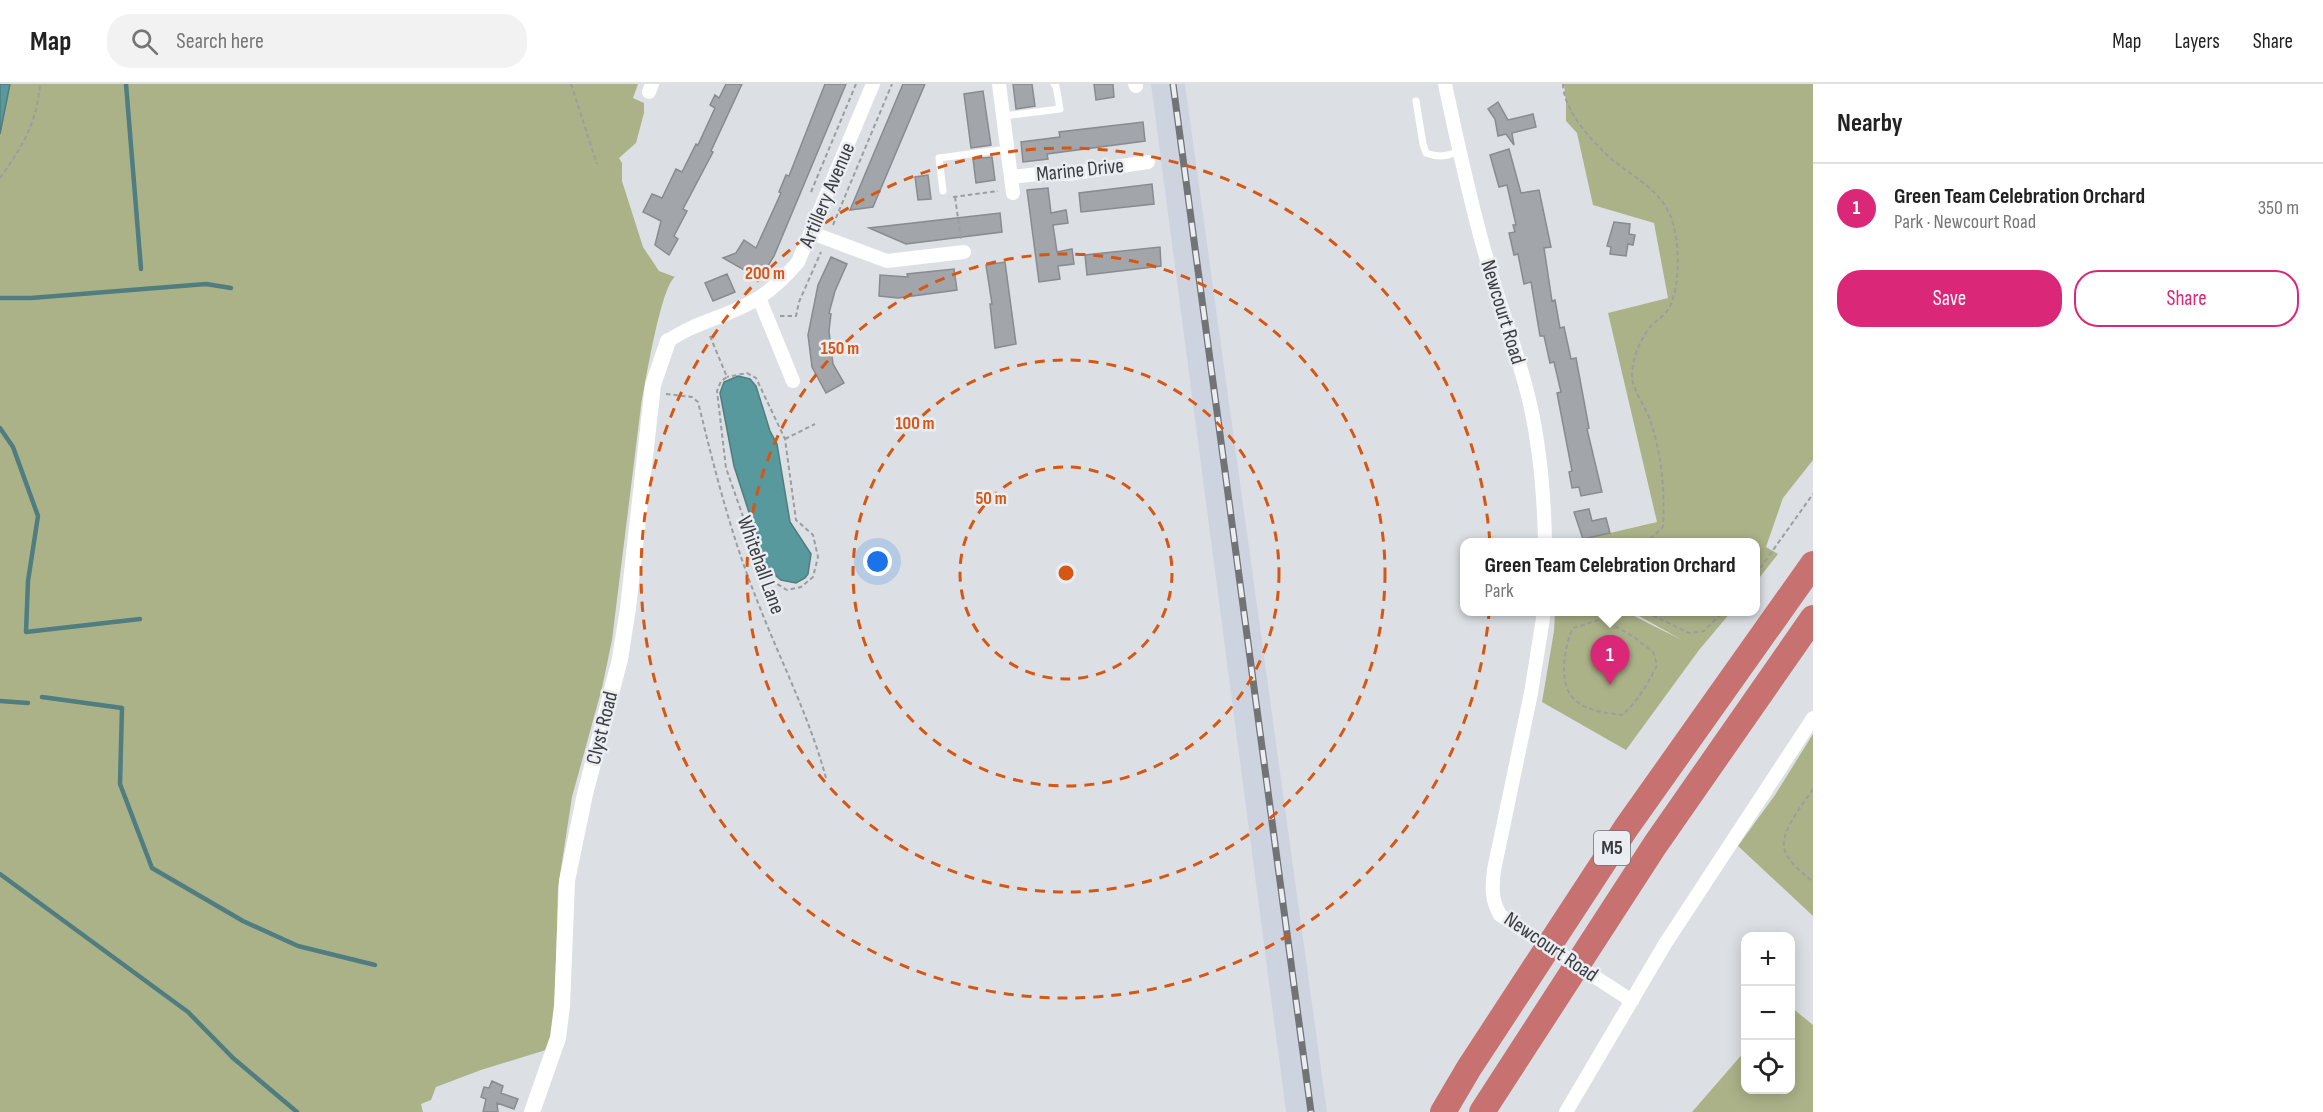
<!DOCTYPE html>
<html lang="en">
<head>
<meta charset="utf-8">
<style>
  :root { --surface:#fff; --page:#f2f2f2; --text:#222; --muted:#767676; --line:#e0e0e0; --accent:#db2777 }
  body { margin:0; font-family:"Sofia Sans Condensed",sans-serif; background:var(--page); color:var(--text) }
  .controls { position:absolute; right:18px; bottom:18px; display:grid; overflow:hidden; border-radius:12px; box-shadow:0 3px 15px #0003 }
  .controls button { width:54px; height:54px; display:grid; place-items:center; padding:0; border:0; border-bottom:2px solid var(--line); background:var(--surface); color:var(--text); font:30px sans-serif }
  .you { position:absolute; left:878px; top:478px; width:21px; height:21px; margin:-15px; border:4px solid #fff; border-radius:50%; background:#1a73e8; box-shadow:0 0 0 9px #1a73e833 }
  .badge { display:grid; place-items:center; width:39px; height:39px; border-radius:50%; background:var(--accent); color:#fff; font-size:20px; font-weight:700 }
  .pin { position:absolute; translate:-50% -50px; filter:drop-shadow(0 2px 3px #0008) }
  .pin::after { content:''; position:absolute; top:32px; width:21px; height:18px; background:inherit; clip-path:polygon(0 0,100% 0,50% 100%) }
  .popup { position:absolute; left:1460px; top:454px; width:300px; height:78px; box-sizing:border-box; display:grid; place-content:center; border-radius:12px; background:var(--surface); filter:drop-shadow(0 2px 4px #0005); font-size:20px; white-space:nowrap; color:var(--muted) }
  .popup b { font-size:22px; color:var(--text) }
  .popup::after { content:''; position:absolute; left:50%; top:100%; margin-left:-12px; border:12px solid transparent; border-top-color:var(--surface) }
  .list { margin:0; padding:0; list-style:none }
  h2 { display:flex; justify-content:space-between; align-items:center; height:78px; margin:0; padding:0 24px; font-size:26px }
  h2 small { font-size:20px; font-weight:400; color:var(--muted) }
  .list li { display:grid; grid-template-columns:39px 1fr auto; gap:18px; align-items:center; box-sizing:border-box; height:90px; padding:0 24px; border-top:2px solid var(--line) }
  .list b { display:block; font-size:22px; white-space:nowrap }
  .list p { margin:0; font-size:20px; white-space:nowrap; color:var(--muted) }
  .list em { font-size:20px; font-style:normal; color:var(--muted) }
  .actions { display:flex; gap:12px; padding:18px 24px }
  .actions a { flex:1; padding:14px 0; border:2px solid var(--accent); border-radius:24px; text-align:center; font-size:21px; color:var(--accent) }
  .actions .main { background:var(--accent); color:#fff }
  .icon { flex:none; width:33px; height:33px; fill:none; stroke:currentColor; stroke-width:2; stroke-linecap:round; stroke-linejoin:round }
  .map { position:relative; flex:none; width:1813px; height:1028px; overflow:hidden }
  header { display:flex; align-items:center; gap:36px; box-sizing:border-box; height:84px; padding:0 30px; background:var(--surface); border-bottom:2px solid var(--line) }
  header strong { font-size:28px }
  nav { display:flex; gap:33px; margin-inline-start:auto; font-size:21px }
  .search { width:420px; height:54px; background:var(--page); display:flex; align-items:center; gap:15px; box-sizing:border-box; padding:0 21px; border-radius:24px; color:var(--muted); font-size:22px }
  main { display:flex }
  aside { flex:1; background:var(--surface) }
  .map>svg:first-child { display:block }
  .built { fill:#cdd4df }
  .green { fill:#acb288 }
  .water { fill:#57999c; stroke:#4f7d80; stroke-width:1.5 }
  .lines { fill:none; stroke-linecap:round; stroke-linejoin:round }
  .stream { stroke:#4f7d80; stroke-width:4.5 }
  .building { fill:#a2a5a9; stroke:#888b8f; stroke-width:1.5 }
  .path { stroke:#9b9ea1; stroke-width:2; stroke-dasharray:4.5 3; stroke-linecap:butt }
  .service { stroke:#fff; stroke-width:7 }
  .minor { stroke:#fff; stroke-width:14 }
  .tertiary { stroke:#fff; stroke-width:16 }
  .motorway { stroke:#c77270; stroke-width:26 }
  .rail-casing { stroke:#717375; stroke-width:7 }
  .rail { stroke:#eaedf2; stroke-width:4.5; stroke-dasharray:14; stroke-linecap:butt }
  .ring { fill:none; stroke:#d75611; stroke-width:3; stroke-dasharray:10 8 }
  .labels { text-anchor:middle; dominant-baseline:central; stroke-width:5; stroke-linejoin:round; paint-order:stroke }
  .shield { fill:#eaedf2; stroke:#707275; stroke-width:1.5 }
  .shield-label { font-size:20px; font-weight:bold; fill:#3c3d3f }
  .street-label { font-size:21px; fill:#3c3d3f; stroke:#eaedf2 }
  .centre { fill:#d75611; stroke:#eaedf2; stroke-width:3 }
  .ring-label { font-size:18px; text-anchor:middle; font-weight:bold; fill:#d75611; stroke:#eaedf2; stroke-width:5; stroke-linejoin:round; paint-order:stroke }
</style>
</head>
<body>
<header>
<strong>Map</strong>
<div class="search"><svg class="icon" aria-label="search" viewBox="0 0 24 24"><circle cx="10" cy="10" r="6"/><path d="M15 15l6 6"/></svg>Search here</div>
<nav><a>Map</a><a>Layers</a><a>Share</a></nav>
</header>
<main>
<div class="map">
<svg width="1813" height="1028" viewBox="0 0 1813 1028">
  <rect width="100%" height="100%" fill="#dce0e4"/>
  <!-- built -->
  <path class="built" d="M1151 0H1185L1327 1028H1286Z"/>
  <!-- green -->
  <path class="green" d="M10 0H638L633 14 644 19V29L636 59 619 74 622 79V97L643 163 659 187 675 193C661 202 645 300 641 322L612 556 602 604 572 713 558 804 555 926 549 965 481 986 436 1003 431 1016 421 1020 423 1028H0V50Z
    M1564 0H1813V376L1783 414 1766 463 1778 470 1756 498V458H1572L1657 438 1608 229 1668 214 1654 139 1593 121 1577 49 1566 37V18Z
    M1555 528H1626L1682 556 1632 528H1731L1699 566 1626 666 1542 618 1554 547Z
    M1813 650V832L1738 762 1775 711Z
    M1791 923 1813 941V1028H1692L1745 967 1746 1006H1790Z"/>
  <!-- water -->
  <path class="water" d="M0 0H10L0 50Z
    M738 292 750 295 756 302 770 347 777 360 790 438 811 470 808 490 805 494 796 499 781 496 767 484 734 382 720 309 724 298Z"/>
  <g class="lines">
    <!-- stream -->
    <path class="stream" d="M126 0 141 185
      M0 214H31L206 200 231 204
      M0 344 13 363 38 432 28 497 26 548 140 535
      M42 613 122 624 120 700 152 784 243 837 298 862 375 881
      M0 617 28 619
      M0 790 188 928 233 974 297 1028"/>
  </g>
  <!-- building -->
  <path class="building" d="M726 0H742L711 67 713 68 683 125 687 127 674 152 678 155 669 171 655 161 661 137 643 128 652 110 662 114 676 85 682 88 696 60 698 61 715 24 710 21 715 11 719 14Z
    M825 0H846L774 172 760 195 723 174 736 169 744 156 756 164 781 109 779 108 786 91 789 92Z
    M903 0H925L873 123 850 126Z
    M1013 0H1032L1035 22 1016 25Z
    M1094 0H1113L1114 13 1096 16Z
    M983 7 991 61 971 64 964 10Z
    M1498 18 1508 36 1533 30 1536 43 1512 49 1514 61 1506 50 1498 52 1495 35 1488 25Z
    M1143 38 1145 57 1047 70 1048 75 1023 78 1021 58 1060 53 1059 48Z
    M1509 65 1521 109 1539 106 1551 163 1544 164 1552 217 1555 216 1560 244 1564 243 1571 275 1576 274 1589 344 1587 345 1602 408 1581 412 1579 403 1572 404 1569 388 1572 387 1557 309 1561 308 1554 278 1550 279 1544 252H1540L1531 198 1524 200 1518 170 1514 171 1509 149 1515 148 1513 141H1516L1507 101 1499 103 1490 71Z
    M992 73 995 96 976 99 973 75Z
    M928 91 931 115 918 116 915 93Z
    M1152 100 1154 120 1081 128 1079 109Z
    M1048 104 1051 129 1066 126 1068 139 1053 141 1057 168 1072 165 1074 180 1058 182 1060 195 1039 198 1027 106Z
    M1000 129 1002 148 906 160 869 144Z
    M1614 138 1630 140 1629 150 1635 151 1633 161 1628 160 1626 172 1610 170 1611 163 1607 162Z
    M1160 163 1161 182 1087 191 1085 171Z
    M831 173 847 180 835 207 829 229 831 230 829 247 833 280 844 299 826 309 812 283 808 251 818 201Z
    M1005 178 1016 260 995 264 990 220H992L986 181Z
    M954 185 957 206 898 214 879 212 880 191 908 193 907 190Z
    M727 190 735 208 713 217 705 199Z
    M1589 425 1592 437 1606 434 1610 449 1583 455 1574 428Z
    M492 997 503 1002 501 1009 518 1015 514 1025 497 1019 498 1028H483L486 1015 481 1013 484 1003 489 1004Z"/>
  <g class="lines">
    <!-- path -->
    <path class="path" d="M571 0 597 80
      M1563 0C1564 26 1587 51 1605 69 1626 90 1657 101 1670 131 1680 153 1681 202 1669 224 1665 232 1656 236 1650 243 1640 256 1633 273 1632 289 1631 305 1645 321 1650 336 1662 371 1665 407 1663 443L1647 458
      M0 94C22 63 37 39 40 0
      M811 108 856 0
      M953 113 998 107
      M955 113 961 155
      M833 141 892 0
      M780 232H796L799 218 821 168
      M710 252 727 293 721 297 717 307 726 384 759 478 764 492 787 506 801 503 813 493 818 473 813 451 796 436 785 355 756 294 747 289 727 293
      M666 310 692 313 698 318C714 383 730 448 755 511 778 572 809 631 826 694
      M785 355 815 340
      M1756 490 1813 410
      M1646 528 1689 549 1704 547 1723 528
      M1602 535 1634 553 1653 568 1657 581C1648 600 1638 617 1622 631 1606 629 1586 627 1574 615 1558 600 1564 562 1573 544L1602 535 1605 528
      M1813 705C1803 720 1778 750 1785 767 1790 780 1803 789 1813 798"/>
    <!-- service -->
    <path class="service" d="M1416 17 1423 60 1426 69C1439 74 1447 72 1460 67
      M1003 32 1060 25 1056 2 1054 0
      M943 107 939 74 1007 65"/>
    <!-- minor -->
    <path class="minor" d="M999 0 1013 109
      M1135 0 1136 2
      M1445 0C1457 57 1469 113 1485 169 1497 213 1513 256 1525 300 1539 350 1544 407 1545 458
      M649 8 652 0
      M1011 93 1038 90H1068L1148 78
      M812 149 887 177 964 168
      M759 214 793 297
      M668 257C696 237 732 232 760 213 775 203 787 191 798 178L873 0
      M1544 528 1531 609 1494 786C1492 803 1491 815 1500 831L1632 917
      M1566 1028 1665 860 1813 634"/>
    <!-- tertiary -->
    <path class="tertiary" d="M532 1028 558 954 562 922 567 797 585 710 620 575 628 524 653 301 668 257"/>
    <!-- motorway -->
    <path class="motorway" d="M1443 1028 1469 984 1626 744 1813 480
      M1482 1028 1655 761 1813 534"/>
    <!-- rail casing -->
    <g class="rail-casing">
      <path id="rail" d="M1173 0 1311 1028"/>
    </g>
    <!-- rail -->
    <use href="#rail" class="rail"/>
  </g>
  <!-- distance rings -->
  <g class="ring">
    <circle cx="1066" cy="489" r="106"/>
    <circle cx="1066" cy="489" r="213"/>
    <circle cx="1066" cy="489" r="319"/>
    <circle cx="1066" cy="489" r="425"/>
  </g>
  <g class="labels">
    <!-- shield labels -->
    <rect class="shield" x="1594" y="747" width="36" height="34" rx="4.5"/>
    <g class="shield-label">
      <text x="1612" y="764">M5</text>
    </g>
    <!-- street labels -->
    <g class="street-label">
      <text transform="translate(1080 86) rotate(-6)">Marine Drive</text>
      <text transform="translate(827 111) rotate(-67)">Artillery Avenue</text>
      <text transform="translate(1503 228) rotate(73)">Newcourt Road</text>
      <text transform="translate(761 481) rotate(70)">Whitehall Lane</text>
      <text transform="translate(602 644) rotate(-76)">Clyst Road</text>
      <text transform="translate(1551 863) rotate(34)">Newcourt Road</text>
    </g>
  </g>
  <circle cx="1066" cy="489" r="9" class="centre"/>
  <g class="ring-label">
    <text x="765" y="195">200 m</text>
    <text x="840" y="270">150 m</text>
    <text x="915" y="345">100 m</text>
    <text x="991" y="420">50 m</text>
  </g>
</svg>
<div class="controls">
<button>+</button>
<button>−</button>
<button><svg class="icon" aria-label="locate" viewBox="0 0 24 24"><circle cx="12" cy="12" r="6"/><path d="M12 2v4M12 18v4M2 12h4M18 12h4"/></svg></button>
</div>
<div class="you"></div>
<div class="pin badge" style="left:1610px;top:601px">1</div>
<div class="popup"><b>Green Team Celebration Orchard</b>Park</div>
</div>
<aside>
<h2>Nearby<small></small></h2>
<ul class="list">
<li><span class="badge">1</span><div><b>Green Team Celebration Orchard</b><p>Park · Newcourt Road</p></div><em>350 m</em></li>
</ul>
<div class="actions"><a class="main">Save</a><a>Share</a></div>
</aside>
</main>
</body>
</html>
